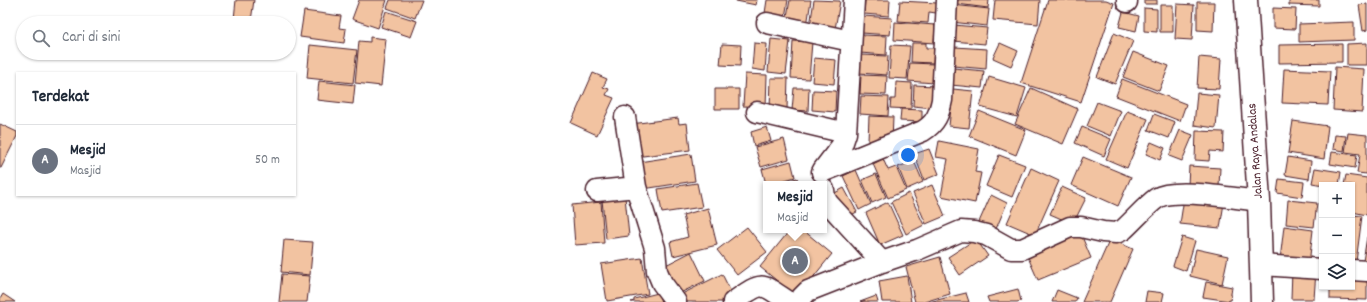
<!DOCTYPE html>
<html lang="id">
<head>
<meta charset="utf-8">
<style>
  :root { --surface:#fff; --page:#f2f2f3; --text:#1f2937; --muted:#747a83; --line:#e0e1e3; --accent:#1f6fb2 }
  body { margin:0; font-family:Dekko,sans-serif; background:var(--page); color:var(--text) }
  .controls { position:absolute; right:12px; bottom:12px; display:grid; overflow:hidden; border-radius:0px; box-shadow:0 1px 3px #0004 }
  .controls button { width:36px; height:36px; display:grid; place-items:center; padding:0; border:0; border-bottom:1px solid var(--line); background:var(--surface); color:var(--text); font:20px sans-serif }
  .you { position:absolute; left:908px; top:155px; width:14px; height:14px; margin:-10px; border:3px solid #fff; border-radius:50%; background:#1a73e8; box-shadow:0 0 0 6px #1a73e833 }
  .badge { display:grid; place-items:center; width:26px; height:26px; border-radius:50%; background:var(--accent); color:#fff; font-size:13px; font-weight:700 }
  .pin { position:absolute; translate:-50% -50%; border:2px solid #fff; box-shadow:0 1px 4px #0006 }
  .popup { position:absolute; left:763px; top:181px; width:64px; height:52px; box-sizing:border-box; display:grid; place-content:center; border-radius:0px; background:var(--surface); filter:drop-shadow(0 1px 3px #0005); font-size:13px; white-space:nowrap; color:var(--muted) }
  .popup b { font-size:15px; color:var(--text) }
  .popup::after { content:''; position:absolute; left:50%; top:100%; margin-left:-8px; border:8px solid transparent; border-top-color:var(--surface) }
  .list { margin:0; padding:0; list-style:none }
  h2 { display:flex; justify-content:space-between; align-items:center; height:52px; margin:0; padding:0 16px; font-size:17px }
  h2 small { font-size:13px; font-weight:400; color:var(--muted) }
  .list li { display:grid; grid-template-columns:26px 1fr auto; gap:12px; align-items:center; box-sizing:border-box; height:72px; padding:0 16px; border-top:1px solid var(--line) }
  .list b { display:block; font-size:15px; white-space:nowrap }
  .list p { margin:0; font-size:13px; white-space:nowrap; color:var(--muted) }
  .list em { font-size:13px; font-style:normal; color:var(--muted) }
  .icon { flex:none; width:22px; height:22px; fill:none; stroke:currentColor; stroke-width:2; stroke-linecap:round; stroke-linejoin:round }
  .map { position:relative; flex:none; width:1367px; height:302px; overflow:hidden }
  .search { position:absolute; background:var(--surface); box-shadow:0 1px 3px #0004; left:16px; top:16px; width:280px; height:44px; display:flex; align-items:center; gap:10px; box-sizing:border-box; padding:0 14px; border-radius:22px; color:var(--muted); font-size:15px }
  .panel { position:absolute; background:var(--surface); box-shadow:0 1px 3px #0004; left:16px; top:72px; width:280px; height:124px; border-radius:0px }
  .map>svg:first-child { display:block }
  .building { fill:#f2c3a1; stroke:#4a1f2b }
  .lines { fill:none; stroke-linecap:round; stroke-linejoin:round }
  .minor-casing { stroke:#4a1f2b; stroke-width:23 }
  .primary-casing { stroke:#4a1f2b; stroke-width:25 }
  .minor { stroke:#fff; stroke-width:20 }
  .primary { stroke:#fff; stroke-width:22 }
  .labels { text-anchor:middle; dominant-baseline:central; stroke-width:4; stroke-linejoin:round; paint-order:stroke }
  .street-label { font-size:13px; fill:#4a1f2b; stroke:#fff }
</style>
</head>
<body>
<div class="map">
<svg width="1367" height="302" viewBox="0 0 1367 302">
  <rect width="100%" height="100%" fill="#fff"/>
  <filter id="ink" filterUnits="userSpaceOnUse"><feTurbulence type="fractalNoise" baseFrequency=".025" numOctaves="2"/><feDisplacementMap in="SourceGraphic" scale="8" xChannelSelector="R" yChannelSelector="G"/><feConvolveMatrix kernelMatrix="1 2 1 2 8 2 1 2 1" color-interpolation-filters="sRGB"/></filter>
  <g filter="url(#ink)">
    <!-- building -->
    <path class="building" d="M236 0H254L251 21 234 19Z
      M359 0H387L378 28 352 19Z
      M390 0H422L415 18 387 8Z
      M736 0H757L756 5 736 1Z
      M767 0H788L785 17 765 13Z
      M790 0H811L807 26 786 22Z
      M814 0 840 1 835 29 810 26Z
      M865 0H890L889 16 864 14Z
      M958 0H989L988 8 957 4Z
      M995 0H1040L1038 24 993 20Z
      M1048 0H1106L1114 3 1081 102 1021 83Z
      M1144 0H1157V4H1144Z
      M1289 0H1319V6L1289 5Z
      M900 1 937 3 936 13 929 12 928 23 898 21Z
      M1197 2H1214L1213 31 1197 30Z
      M1177 4 1194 5 1192 40 1175 39Z
      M1367 4V30L1363 31 1359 5Z
      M953 5 989 9 987 26 951 22Z
      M1160 5H1173V32H1160Z
      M1144 8 1157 9V32L1144 31Z
      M1273 8 1296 9 1295 29 1273 28Z
      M304 11 341 16 339 28 346 29 344 43 300 37Z
      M386 11 417 21 411 37 381 27Z
      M1123 12 1139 16 1136 31 1119 27Z
      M863 16 892 18 890 35 862 33Z
      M895 22 935 25 934 43 894 40Z
      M1354 22V40L1299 42V24Z
      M954 25 987 28 985 44 953 41Z
      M1114 33 1133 41 1115 84 1097 77Z
      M862 35 887 36 886 55 860 53Z
      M370 37 386 39 381 86 355 83 359 41 370 42Z
      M771 39 790 41 786 74 768 72Z
      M793 41 812 42 809 79 791 78Z
      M754 43 767 44 765 71 752 69Z
      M912 43H926V48H934L933 63 911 62Z
      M1000 43 1018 51 1011 66 993 58Z
      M1367 43V65H1347V44Z
      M722 44 741 45 740 66 720 65Z
      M1342 44V62L1279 63V45Z
      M310 45 357 50 353 83 307 78Z
      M891 45 910 46 907 79 889 78Z
      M955 47 987 49 986 69 953 66Z
      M1133 52 1169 66 1159 91 1123 77Z
      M860 55 888 56 887 75 859 73Z
      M1199 57 1221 59 1219 89 1197 88Z
      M814 58 836 60 834 84 812 82Z
      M910 63 935 64 934 83 908 81Z
      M1335 67 1364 69 1362 112 1333 110Z
      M953 68 984 71 982 88 951 85Z
      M1284 69 1330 71 1328 105 1282 103Z
      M593 73 607 79 603 87 609 89 606 95 614 98 597 135 571 123Z
      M745 74 767 75 766 107 743 106Z
      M861 75 887 76 886 95 860 94Z
      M989 77 1026 88 1017 117 980 107Z
      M771 78H788L787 109H770Z
      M1122 79 1186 104 1180 121 1116 96Z
      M319 81 355 85 353 104 317 100Z
      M896 82 912 83 911 109 890 108 891 99H895Z
      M914 85 935 86 933 108 913 106Z
      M794 88H809L808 111 792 110Z
      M1031 88 1078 109 1063 144 1015 124Z
      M715 89H739V109H715Z
      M953 89 973 91 969 128 949 126Z
      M813 90 836 91 835 112 812 110Z
      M1197 93 1219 95 1216 128 1194 125Z
      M861 96 889 97 888 116 860 114Z
      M1097 102 1121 111 1111 136 1087 126Z
      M901 109 922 110V122L900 121Z
      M979 111 1026 130 1016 155 969 136Z
      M1127 111 1148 119 1127 168 1106 159Z
      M1154 114 1175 122 1169 138 1148 130Z
      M869 116 893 117 892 142 868 141Z
      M678 118 679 124 687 123 690 150 635 157 631 124Z
      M1293 121 1328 126 1324 159 1288 153Z
      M0 124 17 132V136L1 168H0Z
      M767 127 771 141 754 146 751 132Z
      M1082 127 1111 139 1104 156 1075 143Z
      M1180 130 1193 135 1182 161 1169 156Z
      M1196 131 1224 132 1223 152 1210 151 1209 161 1195 160Z
      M1348 133 1367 135V174L1357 173 1360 154 1345 152Z
      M1335 135 1346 136 1344 151 1333 149Z
      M784 139 789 159 761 167 755 147Z
      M939 141 979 149 975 172 981 173 975 203 941 196 948 159 936 157Z
      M1151 142 1165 148 1160 160 1146 154Z
      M929 149 939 174 924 180 914 154Z
      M1332 152 1357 155 1355 168 1330 164Z
      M691 154 695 181 643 189 639 162Z
      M999 155 1025 165 1012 197 986 186Z
      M1083 157 1131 177 1118 206 1071 185Z
      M1288 157 1311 161 1309 179 1285 175Z
      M883 159 888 170 896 167 906 190 888 198 873 164Z
      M791 161 795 177 772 184H766L762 169Z
      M914 161 923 182 907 189 898 167Z
      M1189 166 1220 168 1219 186 1188 185Z
      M1031 168 1059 181 1035 235 1007 223Z
      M1315 168 1341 172 1339 185H1323L1312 183Z
      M856 170 871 204 859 210 843 176Z
      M876 174 886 197 872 203 862 180Z
      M1346 175 1367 178V215L1352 212V185H1344Z
      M797 178 799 184H778Z
      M1279 179 1304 182 1302 197 1277 193Z
      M697 183 702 207 662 213 658 189Z
      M932 185 945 216 926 224 913 193Z
      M1062 187 1086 198 1073 224 1050 214Z
      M844 188 857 212 845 218 833 194Z
      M909 193 924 225 906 234 891 202Z
      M991 195 1007 203 996 229 979 222Z
      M625 197 629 236 606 239 602 200Z
      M1184 198 1224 203 1220 228 1180 224Z
      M1288 200 1317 203 1314 227 1286 224Z
      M601 202 604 243 575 245 572 205Z
      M888 202 903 235 880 245 866 213Z
      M708 208 717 245 673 256 670 242 688 237 683 215Z
      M1352 215 1362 216 1356 262 1352 261Z
      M1284 226 1313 230 1309 264 1280 260Z
      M747 227 767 252 737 275 717 250Z
      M790 230H803L832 254 797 297 760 267Z
      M1080 232 1091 258 1038 280 1027 255Z
      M1182 237 1195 241 1186 271 1173 266Z
      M1367 237V262L1363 261Z
      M976 239 988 256 960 275 948 257Z
      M1110 239 1133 249 1110 302H1082Z
      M284 240 313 242 310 275 281 272Z
      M1196 249 1228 256 1222 284 1190 276Z
      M691 252 705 281 676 295 662 267Z
      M940 257 950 294 924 302H915L906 267Z
      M642 258 648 294 607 301 601 264Z
      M1292 270 1316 271 1314 299H1291Z
      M1352 273H1367V300L1330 299V287H1352Z
      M282 274 310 276 307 302H279Z
      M722 274 735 300 730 302H684L680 295Z
      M907 276 911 302H882L879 281Z
      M1206 282 1232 287 1230 301 1203 297Z
      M1018 289 1021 301 1017 302H989L987 297Z
      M1057 290 1077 298 1075 302H1052Z
      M1147 291 1164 293 1162 302H1145Z
      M658 293 661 302H631L634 301V299Z
      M966 293 969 302H929Z
      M3 294 15 302H0V299Z
      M876 296 878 302H860Z"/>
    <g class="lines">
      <!-- minor casing -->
      <g class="minor-casing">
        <path id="minor" d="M1127 2V0
          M767 23 851 41
          M757 112 846 133
          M625 117 636 187 655 248 657 271 662 283 676 302
          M823 170 842 145 846 133 854 0
          M822 172 923 131C936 123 939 114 942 100L947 0
          M824 190 825 198 828 203 882 262
          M597 191 636 187
          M1261 265 1322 269
          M1352 270 1367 271
          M733 302C764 281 759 282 789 302
          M800 302 802 297 808 291 882 262 917 250 961 231 974 232 986 235 1011 249H1022L1070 227H1081L1103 232 1116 233 1123 230C1133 221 1147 205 1157 198 1175 187 1237 199 1259 201"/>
      </g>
      <!-- primary casing -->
      <g class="primary-casing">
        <path id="primary" d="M1246 0 1259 201 1262 302"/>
      </g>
      <!-- minor -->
      <use href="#minor" class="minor"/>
      <!-- primary -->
      <use href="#primary" class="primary"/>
    </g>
  </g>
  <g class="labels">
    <!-- street labels -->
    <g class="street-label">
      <text transform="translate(1256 151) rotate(-94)">Jalan Raya Andalas</text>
    </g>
  </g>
</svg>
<div class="controls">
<button>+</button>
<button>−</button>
<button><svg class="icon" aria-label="layers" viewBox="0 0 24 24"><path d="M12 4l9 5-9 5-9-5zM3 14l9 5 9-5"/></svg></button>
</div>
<div class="you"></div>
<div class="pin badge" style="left:795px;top:261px;background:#6b7280">A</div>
<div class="popup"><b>Mesjid</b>Masjid</div>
<div class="search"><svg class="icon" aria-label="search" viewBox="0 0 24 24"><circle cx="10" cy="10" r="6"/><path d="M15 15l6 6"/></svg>Cari di sini</div>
<section class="panel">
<h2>Terdekat<small></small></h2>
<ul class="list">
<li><span class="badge" style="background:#6b7280">A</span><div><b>Mesjid</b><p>Masjid</p></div><em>50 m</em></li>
</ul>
</section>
</div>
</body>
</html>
